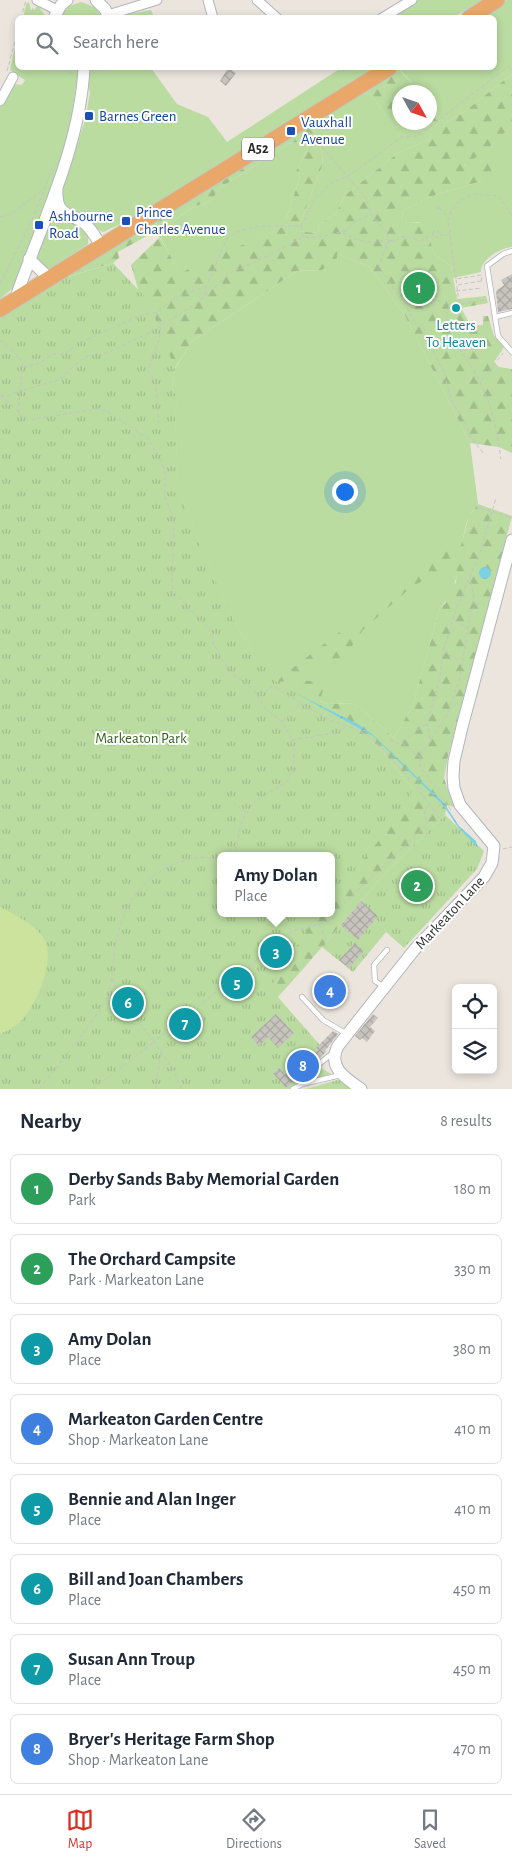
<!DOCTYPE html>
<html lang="en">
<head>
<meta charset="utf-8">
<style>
  :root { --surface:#fff; --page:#f2f2f3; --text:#1f2937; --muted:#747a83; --line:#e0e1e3; --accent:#d93025 }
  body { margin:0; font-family:"Alegreya Sans",sans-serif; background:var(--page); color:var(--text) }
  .controls { position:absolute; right:15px; bottom:15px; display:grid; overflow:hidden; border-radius:8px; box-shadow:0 2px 8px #0003 }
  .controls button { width:45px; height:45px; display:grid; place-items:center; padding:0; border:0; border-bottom:1px solid var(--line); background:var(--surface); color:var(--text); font:25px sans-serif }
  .compass { position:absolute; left:392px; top:85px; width:45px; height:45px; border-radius:50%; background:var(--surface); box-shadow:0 2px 8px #0003; rotate:130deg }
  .you { position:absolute; left:344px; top:491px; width:18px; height:18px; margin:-12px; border:4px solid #fff; border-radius:50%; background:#1a73e8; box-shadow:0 0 0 8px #1a73e833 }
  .badge { display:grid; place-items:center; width:32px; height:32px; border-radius:50%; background:var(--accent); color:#fff; font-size:16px; font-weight:700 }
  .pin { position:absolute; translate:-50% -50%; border:2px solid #fff; box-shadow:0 1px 5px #0006 }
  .popup { position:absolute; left:217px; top:852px; width:118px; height:65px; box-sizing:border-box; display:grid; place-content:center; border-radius:8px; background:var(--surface); filter:drop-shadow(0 1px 4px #0005); font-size:16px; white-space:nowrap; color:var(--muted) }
  .popup b { font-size:19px; color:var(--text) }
  .popup::after { content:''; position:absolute; left:50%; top:100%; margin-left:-10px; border:10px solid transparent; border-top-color:var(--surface) }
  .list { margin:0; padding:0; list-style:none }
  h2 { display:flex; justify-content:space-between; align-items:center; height:65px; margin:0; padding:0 20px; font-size:21px }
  h2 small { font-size:16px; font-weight:400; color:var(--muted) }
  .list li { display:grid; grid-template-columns:32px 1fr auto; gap:15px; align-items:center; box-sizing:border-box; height:70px; margin:0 10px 10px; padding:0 10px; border:1px solid var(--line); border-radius:8px }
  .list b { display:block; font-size:19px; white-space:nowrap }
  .list p { margin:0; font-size:16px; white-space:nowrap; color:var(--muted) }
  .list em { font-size:16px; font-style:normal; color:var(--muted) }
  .icon { flex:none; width:28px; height:28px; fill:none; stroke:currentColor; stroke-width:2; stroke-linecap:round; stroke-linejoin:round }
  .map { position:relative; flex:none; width:512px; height:1089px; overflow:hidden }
  .search { position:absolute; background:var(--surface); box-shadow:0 2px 8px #0003; left:15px; right:15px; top:15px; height:55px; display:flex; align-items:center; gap:12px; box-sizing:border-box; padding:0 18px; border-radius:8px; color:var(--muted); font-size:19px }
  .sheet { height:705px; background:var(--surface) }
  nav { display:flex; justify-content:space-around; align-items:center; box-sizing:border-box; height:70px; border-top:1px solid var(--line); background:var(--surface); font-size:14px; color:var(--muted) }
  nav a { display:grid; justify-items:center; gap:2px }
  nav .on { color:var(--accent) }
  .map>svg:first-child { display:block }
  .grass { fill:#badca0 }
  .forest { fill:url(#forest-firs); fill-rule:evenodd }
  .park { fill:url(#park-tufts) }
  .pitch { fill:#cce39d }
  .water { fill:url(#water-waves) }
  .building { fill:url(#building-cross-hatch) }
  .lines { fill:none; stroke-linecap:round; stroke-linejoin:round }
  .service-casing { stroke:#b2b5bd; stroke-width:6 }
  .minor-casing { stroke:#b2b5bd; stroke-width:11 }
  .tertiary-casing { stroke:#b2b5bd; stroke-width:13 }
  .trunk-casing { stroke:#c4c4c4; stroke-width:17 }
  .path { stroke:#c4c4c4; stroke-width:1; stroke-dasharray:4 2.5; stroke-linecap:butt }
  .service { stroke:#fff; stroke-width:4.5 }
  .minor { stroke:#fff; stroke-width:9 }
  .tertiary { stroke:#fff; stroke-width:11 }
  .trunk { stroke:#e9a869; stroke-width:15 }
  .transit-dot { fill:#1a4fb4; stroke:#fff; stroke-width:2 }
  .culture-dot { fill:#0f9aa8; stroke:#fff; stroke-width:2 }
  .labels { text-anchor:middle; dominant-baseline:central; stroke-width:4; stroke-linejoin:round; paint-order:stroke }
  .shield { fill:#fff; stroke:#6b6b6b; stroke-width:1 }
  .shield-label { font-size:14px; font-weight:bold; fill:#2b2b2b }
  .transit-label { font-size:15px; fill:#164399; stroke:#fff; text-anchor:start }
  .culture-label { font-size:15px; fill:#0d838f; stroke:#fff }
  .park-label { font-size:15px; fill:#356121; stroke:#fff }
  .street-label { font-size:15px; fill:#2b2b2b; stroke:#fff }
</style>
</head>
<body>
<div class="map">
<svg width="512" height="1089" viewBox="0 0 512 1089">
  <defs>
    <pattern id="forest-firs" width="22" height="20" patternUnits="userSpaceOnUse" patternTransform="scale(1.25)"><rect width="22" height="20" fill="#badca0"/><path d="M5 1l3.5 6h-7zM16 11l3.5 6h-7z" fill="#a0bd8a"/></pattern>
    <pattern id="park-tufts" width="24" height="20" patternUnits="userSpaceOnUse" patternTransform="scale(1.25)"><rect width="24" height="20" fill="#badca0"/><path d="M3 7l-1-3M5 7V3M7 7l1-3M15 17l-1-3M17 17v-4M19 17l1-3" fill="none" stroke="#a0bd8a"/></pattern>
    <pattern id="water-waves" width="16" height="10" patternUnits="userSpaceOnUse" patternTransform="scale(1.25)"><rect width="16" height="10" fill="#7cd1e3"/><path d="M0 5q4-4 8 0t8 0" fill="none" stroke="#6bb4c3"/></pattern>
    <pattern id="building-cross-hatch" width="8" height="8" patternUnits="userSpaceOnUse" patternTransform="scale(1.25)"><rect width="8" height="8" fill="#c7c3bd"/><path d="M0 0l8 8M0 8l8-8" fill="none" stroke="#aba8a3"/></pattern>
  </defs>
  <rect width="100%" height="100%" fill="#ebe5de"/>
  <!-- grass -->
  <path class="grass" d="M418 0H482L454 17 389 18Z
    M507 0H512V74L464 112 444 124 430 106V92H419L399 68H494V18L479 17Z
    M29 2 31 10H34L38 5 46 17 23 18 26 4Z
    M81 2 95 7 102 17 60 18 67 7Z
    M151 10 154 17 118 18 129 11 130 14Z
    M17 38 18 68H79L68 139 20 273 14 287 0 299V106L14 84 22 85 25 80 10 70Z
    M90 68H151L177 104 208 117 227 142 341 68H375L127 221 103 232 67 211 59 195 85 121 90 92 88 86Z
    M370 93 393 126 411 127 432 134 428 140 398 153 345 195 336 213 318 226 319 233 304 232 289 224 180 274 160 237 165 234 171 222 195 206 210 202 220 188 292 142 303 143 308 149 296 171 300 177 286 219 301 221 322 166 323 153 314 135 316 120 353 95Z
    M512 126V247C501 247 480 260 481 272L453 278 451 266 434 254 429 236 419 222 401 223 403 211 426 198 482 181 464 164Z
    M55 216 83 227 88 233V244L50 269 44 268 35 256 52 217Z
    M337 254 370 267 404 314 470 443 478 504C475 508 471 512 469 517 458 541 462 593 440 607L413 705 394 738 354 703 328 704 276 682 272 672 262 665 237 627 208 565 178 488 175 416 178 398 172 389 175 369 191 342 297 271 322 270Z
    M321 1068 331 1074 305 1082Z"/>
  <!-- forest -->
  <path class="forest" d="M398 68 419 92H400V122H430V106L444 124 464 112 512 74V126C497 138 481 157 464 164L467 167 485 159 494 164 493 173 482 181 426 198 403 211 401 222 430 223 429 236 434 254 451 266 457 299 486 296 488 303 461 308 471 326 483 325V316H488L494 336 504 347 494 362 499 367 512 369V453L499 447 470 443 404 314 370 267 337 254V258L322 270 297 271 191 342 169 378 0 373 138 289 131 265 160 237 154 232 118 252 119 258 113 263 67 277 70 272 316 120 314 135 323 153 322 166 301 221 290 224 304 232 319 233 318 226 336 213 345 195 398 153 428 140 432 134 411 127 393 126 370 93 353 95ZM292 142 303 143 308 149 296 171 300 177 286 219 289 224 180 273 160 238 165 234 171 222 195 206 210 202 220 188Z
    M172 389 178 398 175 416 178 488 208 565 237 627 262 665 272 672 276 681 446 550 461 546 469 516 478 504 512 516 448 756 444 778 454 807 447 805 445 815 386 872 304 968 231 1049 284 913H331V866L412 788 378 745 365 750 267 686 175 508ZM453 562 457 565 456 583 448 588 446 603 440 607 413 705 394 738 354 703 328 704 320 701 323 690C318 681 310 681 300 680L298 677 301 674 326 659 344 658 363 630 409 589Z"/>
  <!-- park -->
  <path class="park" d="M113 263 148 300 175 369 172 389 178 398 175 416 178 488 208 565 237 627 262 665 272 672 276 682 300 680 341 726 378 745 412 788 409 804 331 899V856H221V913H318L270 988 326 1052 293 1086 298 1089H0V316L70 272 68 277Z
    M445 815 484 851 477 869 404 948 386 932 353 972 322 947 386 872Z
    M341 1079 355 1089H306Z"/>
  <!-- pitch -->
  <path class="pitch" d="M0 907C16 916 37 924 45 941 55 963 36 1006 20 1022 15 1027 7 1031 0 1034Z"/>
  <!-- water -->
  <path class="water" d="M479 573a6 6 0 1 1 12 0a6 6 0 1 1-12 0Z
    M295 693 358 724 372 734 444 803 459 826 476 841 478 848 458 827 443 805 373 736Z"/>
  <!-- building -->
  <path class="building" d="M228 68 236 73 226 86 220 81Z
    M512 274V309L498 312 496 291 504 285 501 280Z
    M361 901 378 916 358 940 341 925Z
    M355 943 364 951 349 968 339 960Z
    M276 1014 294 1033 278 1048 268 1037 259 1046 251 1037Z
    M373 1014 378 1018 370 1027 375 1031 367 1042 362 1038 360 1040 355 1036Z
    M333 1031 338 1034 325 1051 326 1052 286 1088 273 1073 279 1068 285 1075 295 1067 297 1070 318 1050 316 1048Z"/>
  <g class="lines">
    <!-- service casing -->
    <g class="service-casing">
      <path id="service" d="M512 251 503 254 487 266 498 336 512 352
        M495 317 512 313
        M384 987 375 981 374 965 387 950
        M302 997 323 1020 347 1034
        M333 1053 320 1063 302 1084 341 1075
        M293 1089 302 1084"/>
    </g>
    <!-- minor casing -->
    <g class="minor-casing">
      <path id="minor" d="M37 0 57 10
        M208 0 213 18
        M257 0 277 18
        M108 15 157 0
        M382 18 412 0
        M0 101 13 77"/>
    </g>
    <!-- tertiary casing -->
    <g class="tertiary-casing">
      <path id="tertiary" d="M96 0 105 9 109 18
        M54 18 61 5 67 0
        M57 190C56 216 68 212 84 223 91 228 97 239 101 246
        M29 259 49 278
        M15 300C41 224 80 148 84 68
        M361 1089C345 1078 327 1067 338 1046L415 949 484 877 492 863 494 846 460 805 454 788 453 776 454 761 462 727 512 540"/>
    </g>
    <!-- trunk casing -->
    <g class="trunk-casing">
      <path id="trunk" d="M469 18 497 0
        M0 309 389 68"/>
    </g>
    <!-- path -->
    <path class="path" d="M21 18 26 0
      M31 18 33 8
      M56 68 74 74
      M7 71 18 30
      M93 73 106 68
      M309 132 366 198 371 214 387 233 389 240 394 241 405 236 420 241 433 235
      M438 206 439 208 437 209 436 207Z
      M439 208 448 216
      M0 217 11 214 43 190
      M99 223 122 219
      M301 226 303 237
      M432.5 234a3.5 3.5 0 1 1 7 0a3.5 3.5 0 1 1-7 0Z
      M343 232C355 242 373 245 388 239
      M440 235H449
      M389 240 379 266 415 321 424 329 427 340 444 372 451 400 466 424 469 435 484 454
      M456 279 448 220 451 211 460 200 473 194 499 196 512 216
      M0 284 32 220 54 164
      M458 285 481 281
      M418 287 419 292 431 301H442L449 306 484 300
      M456 291 482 288
      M205 295 206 287
      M459 303 456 279 481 275 482 282
      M449 306C439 331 468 357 478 378 482 386 486 395 489 403 495 421 498 440 501 459
      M158 314C165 335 155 350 148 369L156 385 159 427
      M0 340 15 353 23 363 20 391 62 379 69 370 87 356 107 353 151 332 197 303 232 272 274 253 303 237H319L348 230 352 224 371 214
      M23 367 40 363 53 354H65L79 343 141 315 156 313 174 298 206 286C214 272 218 257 225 243 235 222 281 226 301 226L315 199 331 183 348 176 402 137H413L420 134 512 64
      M481 381 503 353
      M0 395 7 396 20 391 18 414 28 420 97 409 105 410 148 439 162 462 165 474V497L174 521 172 587 175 594 209 628 213 634V643L223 661 232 673 254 690 265 708 282 722 290 736 294 751 293 767 288 781 254 802 244 817 240 827 235 856
      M1 396 18 411
      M474 506 512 518
      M476 604H484
      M455 620 468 628
      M444 652 460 661
      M259 696 273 686 329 720 356 729 374 740 411 780 434 810
      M282 722 301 704
      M431 739 448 713 460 678 470 616 475 604 470 577
      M292 740 339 732 346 726
      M390 740 399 744 426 724
      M402 743 420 757
      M233 803 246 813
      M451 810 420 766 421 752 431 741 427 724 440 677 443 651 457 607 480 553 496 498
      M427 820 424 813 429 805
      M503 849 512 847
      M277 913 291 930
      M313 913 327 941
      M39 1089C58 1066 76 1044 93 1019 98 1012 104 1005 107 997 112 984 112 969 114 955 119 914 136 879 177 863 191 858 206 854 221 861
      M93 1089 154 1042C142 1025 115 995 112 977
      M156 1089 161 1050
      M181 1089 174 1071 154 1042 292 931 331 921 338 909 421 830 443 801"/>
    <!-- service -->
    <use href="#service" class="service"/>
    <!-- minor -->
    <use href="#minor" class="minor"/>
    <!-- tertiary -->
    <use href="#tertiary" class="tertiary"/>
    <!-- trunk -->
    <use href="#trunk" class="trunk"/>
  </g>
  <!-- markers -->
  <g class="transit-dot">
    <rect x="84" y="111" width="10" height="10" rx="2.5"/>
    <rect x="286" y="126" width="10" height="10" rx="2.5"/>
    <rect x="121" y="216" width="10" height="10" rx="2.5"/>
    <rect x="34" y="220" width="10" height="10" rx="2.5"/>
  </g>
  <circle class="culture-dot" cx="456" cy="308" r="5"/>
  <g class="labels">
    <!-- shield labels -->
    <rect class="shield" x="242" y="137.5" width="32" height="23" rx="4"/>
    <g class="shield-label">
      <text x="258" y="149">A52</text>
    </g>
    <!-- transit labels -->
    <g class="transit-label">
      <text x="99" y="116">Barnes Green</text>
      <text x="301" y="122">Vauxhall<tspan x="301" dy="17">Avenue</tspan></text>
      <text x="136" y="212">Prince<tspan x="136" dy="17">Charles Avenue</tspan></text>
      <text x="49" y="216">Ashbourne<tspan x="49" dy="17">Road</tspan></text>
    </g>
    <!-- culture labels -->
    <g class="culture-label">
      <text x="456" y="325">Letters<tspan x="456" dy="17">To Heaven</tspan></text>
    </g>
    <!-- park labels -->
    <g class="park-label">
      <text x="141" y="738">Markeaton Park</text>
    </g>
    <!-- street labels -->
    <g class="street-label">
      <text transform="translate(450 913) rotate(-47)">Markeaton Lane</text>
    </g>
  </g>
</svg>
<div class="controls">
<button><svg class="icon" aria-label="locate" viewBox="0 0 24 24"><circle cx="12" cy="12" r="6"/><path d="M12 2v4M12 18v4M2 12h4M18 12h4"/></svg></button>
<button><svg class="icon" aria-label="layers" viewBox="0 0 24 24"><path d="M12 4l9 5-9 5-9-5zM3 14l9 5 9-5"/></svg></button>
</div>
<svg class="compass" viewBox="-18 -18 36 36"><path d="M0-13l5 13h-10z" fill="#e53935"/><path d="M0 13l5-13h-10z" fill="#747a83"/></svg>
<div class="you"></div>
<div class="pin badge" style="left:419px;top:288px;background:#2e9e5b">1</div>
<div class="pin badge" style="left:417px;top:886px;background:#2e9e5b">2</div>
<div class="pin badge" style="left:276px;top:952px;background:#0f9aa8">3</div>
<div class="popup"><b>Amy Dolan</b>Place</div>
<div class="pin badge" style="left:330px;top:991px;background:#3f7fe0">4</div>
<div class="pin badge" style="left:237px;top:983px;background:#0f9aa8">5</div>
<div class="pin badge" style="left:128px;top:1003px;background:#0f9aa8">6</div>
<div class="pin badge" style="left:185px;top:1024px;background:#0f9aa8">7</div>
<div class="pin badge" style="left:303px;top:1066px;background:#3f7fe0">8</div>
<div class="search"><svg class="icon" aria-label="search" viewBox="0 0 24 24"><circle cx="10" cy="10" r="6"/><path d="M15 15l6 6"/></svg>Search here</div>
</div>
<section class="sheet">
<h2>Nearby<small>8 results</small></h2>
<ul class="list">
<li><span class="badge" style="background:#2e9e5b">1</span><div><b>Derby Sands Baby Memorial Garden</b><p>Park</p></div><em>180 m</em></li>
<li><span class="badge" style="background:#2e9e5b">2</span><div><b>The Orchard Campsite</b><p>Park · Markeaton Lane</p></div><em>330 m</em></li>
<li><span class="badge" style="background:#0f9aa8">3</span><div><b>Amy Dolan</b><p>Place</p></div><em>380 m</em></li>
<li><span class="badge" style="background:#3f7fe0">4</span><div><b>Markeaton Garden Centre</b><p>Shop · Markeaton Lane</p></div><em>410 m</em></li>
<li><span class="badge" style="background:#0f9aa8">5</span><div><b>Bennie and Alan Inger</b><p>Place</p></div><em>410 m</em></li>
<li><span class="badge" style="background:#0f9aa8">6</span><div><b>Bill and Joan Chambers</b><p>Place</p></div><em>450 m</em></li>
<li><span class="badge" style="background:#0f9aa8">7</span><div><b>Susan Ann Troup</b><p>Place</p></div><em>450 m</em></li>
<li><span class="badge" style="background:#3f7fe0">8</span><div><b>Bryer's Heritage Farm Shop</b><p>Shop · Markeaton Lane</p></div><em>470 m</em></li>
</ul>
</section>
<nav>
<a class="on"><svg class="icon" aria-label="map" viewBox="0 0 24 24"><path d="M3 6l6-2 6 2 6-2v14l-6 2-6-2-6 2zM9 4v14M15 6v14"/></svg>Map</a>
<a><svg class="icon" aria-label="directions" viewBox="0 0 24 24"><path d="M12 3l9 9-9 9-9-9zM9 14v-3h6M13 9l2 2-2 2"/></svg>Directions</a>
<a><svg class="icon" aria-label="saved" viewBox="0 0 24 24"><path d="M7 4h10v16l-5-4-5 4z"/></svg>Saved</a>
</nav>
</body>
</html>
